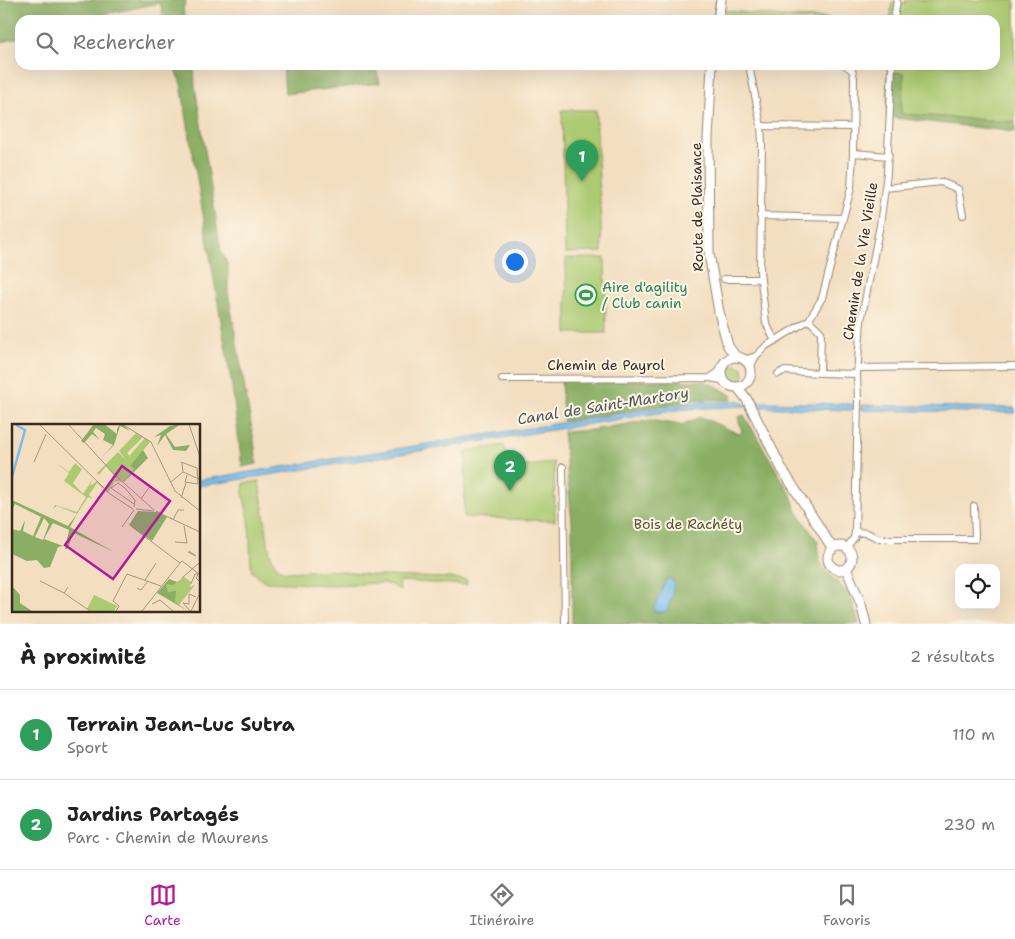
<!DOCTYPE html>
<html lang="fr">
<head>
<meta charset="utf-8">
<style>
  :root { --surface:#fff; --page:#f2f2f2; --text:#202124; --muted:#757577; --line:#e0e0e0; --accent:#b5179e }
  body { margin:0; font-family:"Shantell Sans",sans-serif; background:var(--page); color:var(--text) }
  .controls { position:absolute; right:15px; bottom:15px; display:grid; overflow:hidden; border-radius:10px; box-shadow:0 5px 20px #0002 }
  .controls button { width:45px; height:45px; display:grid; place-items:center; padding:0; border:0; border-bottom:1px solid var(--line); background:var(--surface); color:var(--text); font:25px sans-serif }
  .you { position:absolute; left:514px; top:261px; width:18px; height:18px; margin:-12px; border:4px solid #fff; border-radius:50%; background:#1a73e8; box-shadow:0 0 0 8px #1a73e833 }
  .badge { display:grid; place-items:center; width:32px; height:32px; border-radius:50%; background:var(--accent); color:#fff; font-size:16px; font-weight:700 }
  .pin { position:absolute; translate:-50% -41px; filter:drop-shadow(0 1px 2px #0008) }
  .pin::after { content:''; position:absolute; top:26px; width:18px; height:15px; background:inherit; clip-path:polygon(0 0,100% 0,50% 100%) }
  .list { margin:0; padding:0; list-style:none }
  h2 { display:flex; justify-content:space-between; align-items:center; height:65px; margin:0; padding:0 20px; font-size:21px }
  h2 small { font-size:16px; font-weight:400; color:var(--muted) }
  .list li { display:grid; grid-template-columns:32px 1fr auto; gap:15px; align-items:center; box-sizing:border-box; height:90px; padding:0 20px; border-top:1px solid var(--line) }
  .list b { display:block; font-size:19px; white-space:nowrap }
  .list p { margin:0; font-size:16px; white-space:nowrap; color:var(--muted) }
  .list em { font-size:16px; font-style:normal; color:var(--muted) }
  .icon { flex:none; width:28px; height:28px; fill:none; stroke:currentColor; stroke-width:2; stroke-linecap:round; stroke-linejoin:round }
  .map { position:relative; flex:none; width:1015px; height:624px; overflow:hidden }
  .search { position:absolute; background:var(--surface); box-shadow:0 5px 20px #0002; left:15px; right:15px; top:15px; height:55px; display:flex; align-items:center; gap:12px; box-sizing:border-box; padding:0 18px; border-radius:15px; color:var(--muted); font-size:19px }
  .sheet { height:245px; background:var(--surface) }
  nav { display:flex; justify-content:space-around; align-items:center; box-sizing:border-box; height:70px; border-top:1px solid var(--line); background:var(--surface); font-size:14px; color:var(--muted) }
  nav a { display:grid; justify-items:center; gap:2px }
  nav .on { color:var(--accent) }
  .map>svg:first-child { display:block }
  .green { fill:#acca72; stroke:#747a48 }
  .forest { fill:#89ae64; stroke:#626c41 }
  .water { fill:#77bdee; stroke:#597486 }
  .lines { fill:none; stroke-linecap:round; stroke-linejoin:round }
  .street-casing { stroke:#97846f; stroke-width:8 }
  .secondary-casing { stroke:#97846f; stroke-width:11 }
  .street { stroke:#fff; stroke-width:6 }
  .secondary { stroke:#fff; stroke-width:9 }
  .labels { text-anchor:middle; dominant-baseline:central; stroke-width:4; stroke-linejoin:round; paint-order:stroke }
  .street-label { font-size:14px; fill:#3b2a1e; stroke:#fcf5e5 }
  .leisure-label { font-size:14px; fill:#27864d; stroke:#fcf5e5; text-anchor:start }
  .park-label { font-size:14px; fill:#575233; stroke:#fcf5e5 }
  .water-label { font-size:15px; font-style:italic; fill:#4d565c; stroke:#fcf5e5 }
  .inset-river { fill:none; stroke:#77bdee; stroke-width:2.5 }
  .inset-road { fill:none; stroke:#a9967f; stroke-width:1 }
  .view { fill:#b5179e; fill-opacity:0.15; stroke:#b5179e; stroke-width:2.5 }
  .inset-edge { fill:none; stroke:#3b2a1e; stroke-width:2.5 }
</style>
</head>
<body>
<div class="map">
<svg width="1015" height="624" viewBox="0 0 1015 624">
  <rect width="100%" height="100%" fill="#fcf5e5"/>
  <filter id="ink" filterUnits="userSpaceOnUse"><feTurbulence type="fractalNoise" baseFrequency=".02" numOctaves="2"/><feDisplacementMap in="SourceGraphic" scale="10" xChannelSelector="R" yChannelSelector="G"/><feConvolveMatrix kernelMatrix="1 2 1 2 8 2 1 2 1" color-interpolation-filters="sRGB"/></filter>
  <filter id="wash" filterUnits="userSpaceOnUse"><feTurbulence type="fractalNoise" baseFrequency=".0096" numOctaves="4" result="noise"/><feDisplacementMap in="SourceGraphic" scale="20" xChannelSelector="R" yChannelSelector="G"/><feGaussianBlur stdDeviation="1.12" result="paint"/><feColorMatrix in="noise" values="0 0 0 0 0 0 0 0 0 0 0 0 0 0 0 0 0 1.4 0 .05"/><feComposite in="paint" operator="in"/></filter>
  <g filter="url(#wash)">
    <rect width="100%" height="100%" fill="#f3dec0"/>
    <!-- green -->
    <path class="green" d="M716 0H724L723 10 783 17 827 18 846 20H713Z
      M906 0H1015V122L900 114 904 74 888 72V65H995V20H890L892 2 905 3Z
      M562 110H596L602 252 565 253Z
      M566 258H605L606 333H567Z
      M731 364 732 367 736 366V364L743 368 744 376 739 381 731 380 727 375V370Z
      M504 445 509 469 554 462 555 521 464 517 466 451Z
      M259 481 270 554 276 566 285 572 328 570 381 576 450 578 467 580V585L399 581 400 591 393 586 383 583 329 585 266 582 252 572 251 565 249 519 243 493 244 483Z"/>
    <!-- forest -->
    <path class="forest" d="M0 0H186L183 9 185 20H164L160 3 105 14 82 20H20V37L0 43Z
      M173 65H194L195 86 221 251 228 265V292L254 441 257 464 242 467 232 386 181 84Z
      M283 65H375L380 83 285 94Z
      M888 72 904 73 901 114 1015 122V132L887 117Z
      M561 380 702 381 716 386 731 395 732 400 700 399 563 421Z
      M744 415 790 493 797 512 818 542 820 561 824 569 851 596 859 624H572V522L563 432 591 430 650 420 681 425 701 417 739 434 742 432 738 417Z"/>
    <!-- water -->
    <path class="water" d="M737 400 745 404 746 406 684 409 199 486V480L681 404 699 402H734Z
      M757 400 761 402 851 404 854 405 855 409 850 410 755 407 753 403Z
      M861 405 1015 408V413L864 410 860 409Z
      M667 578 674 581 672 598 666 612H655L654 608Z"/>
  </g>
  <g filter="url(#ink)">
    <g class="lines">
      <!-- street casing -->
      <g class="street-casing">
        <path id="street" d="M894 20 897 0
          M749 65 761 126 762 144 760 272 766 323 775 341
          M761 126 853 127
          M853 153 889 156
          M885 188 941 182 958 189 963 215
          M760 216 843 218
          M724 279H761
          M809 320 821 332 820 373 857 374
          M744 360 756 356
          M750 367 756 356 766 346 809 320 822 298 851 188 853 153 854 78 852 70 845 65
          M858 368 1015 366
          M778 374 783 371 820 373
          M710 378 720 371
          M502 379 710 378 722 380
          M563 467 565 624
          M855 532 867 533 880 539H975L974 506
          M846 548 854 538 855 532 858 401 857 374 861 321 880 225 887 173 892 65"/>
      </g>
      <!-- secondary casing -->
      <g class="secondary-casing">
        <path id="secondary" d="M718 20 721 0
          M712 65 708 139 709 253 719 312 728 346 736 357
          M721 372a15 15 0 1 1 30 0a15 15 0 1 1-30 0Z
          M738 388 746 398 782 469 833 549
          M828 558a12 12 0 1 1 24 0a12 12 0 1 1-24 0Z
          M846 568 861 604 866 624"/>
      </g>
      <!-- street -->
      <use href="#street" class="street"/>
      <!-- secondary -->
      <use href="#secondary" class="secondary"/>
    </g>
  </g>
  <!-- icons -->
  <defs>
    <g id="stadium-ring" transform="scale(1.125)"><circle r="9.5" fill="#fcf5e5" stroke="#2e9e5b" stroke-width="1.5"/><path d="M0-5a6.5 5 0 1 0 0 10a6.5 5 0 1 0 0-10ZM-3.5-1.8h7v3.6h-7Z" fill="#2e9e5b"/></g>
  </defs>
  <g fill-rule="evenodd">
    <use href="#stadium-ring" x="586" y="295"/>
  </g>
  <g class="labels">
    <!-- street labels -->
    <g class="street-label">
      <text transform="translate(697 207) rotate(-91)">Route de Plaisance</text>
      <text transform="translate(860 261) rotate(-81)">Chemin de la Vie Vieille</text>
      <text x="606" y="365">Chemin de Payrol</text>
    </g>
    <!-- leisure labels -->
    <g class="leisure-label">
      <text x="602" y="287">Aire d'agility<tspan x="602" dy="16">/ Club canin</tspan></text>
    </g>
    <!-- park labels -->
    <g class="park-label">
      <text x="688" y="524">Bois de Rachéty</text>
    </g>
    <!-- water labels -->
    <g class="water-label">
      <text transform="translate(603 406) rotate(-9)">Canal de Saint-Martory</text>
    </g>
  </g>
  <!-- overview -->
  <g transform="translate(12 424)">
    <rect width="188" height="188" fill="#f3dec0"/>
    <path d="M124 9 131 13 115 29 119 33 118 31 133 14 138 18 118 42 122 45 112 58 103 57 96 69 85 59 77 71 81 75 76 73 65 90 45 82 41 85 43 81 65 88 74 73 52 57 57 49 48 42 46 40 57 48 63 39 70 45 61 59 71 70 81 55 78 62 85 57 94 65 104 54 94 42 87 51 85 49 106 28 114 36 107 27ZM172 153 179 158 178 163 183 161 167 181 149 167 156 157 165 158ZM82 171 91 175 105 182 102 187H79L75 185Z" fill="#acca72"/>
    <path d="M82 0H92L105 10V5L108 0H110L118 7 108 2 102 21 89 34 101 21 91 16 93 10 84 4 81 8 88 16 80 10 72 19 69 17ZM169 0 154 10 163 23 178 21 174 27 161 26 153 11 145 22 149 11 142 13 158 2ZM131 26 136 34 111 59 122 45 118 42ZM0 76 56 102 65 90 58 103 102 128 62 109 55 125H53L57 106 41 99 32 115 51 122 46 123 38 143 32 144 25 136 15 137 0 130V105L8 107 13 96 11 107 21 112 29 93 3 80 0 86ZM32 94 37 100 31 116 23 113ZM126 87 146 88 155 93 140 117 117 101ZM157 155 165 158 161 161 154 160 156 168 164 167 163 178 176 187 145 169ZM0 162 8 171V179L20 187H0Z" fill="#89ae64" fill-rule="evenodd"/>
    <path class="inset-river" d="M0 53 13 6 4 1"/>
    <path class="inset-road" d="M27 0 98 70 121 85M56 0 103 51 142 86M110 0 139 18 163 67 188 87M177 0 188 33M22 38 34 10M169 38 185 44 186 60 173 58 175 51M170 39 171 48 187 55M159 58 171 48M169 74 174 59M129 75 138 62M122 83 123 77 122 75 113 64 106 59 99 64 122 80M124 85 142 87M144 87 160 95M158 94 188 108M161 96 166 86H172M110 103 122 86M120 103 168 139M163 118 175 119 172 102M176 128 184 132 177 127M168 139 170 137 187 150M170 154 188 138M133 156 144 139M28 157 52 169 56 163M179 160 183 150H186L184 154 188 158M125 164 129 166 136 157M52 169 78 187M140 180 148 176 161 187M104 187 107 182 101 177 115 150 149 162M130 187 168 139M178 187 171 179 177 180V170L184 173M179 187 188 169"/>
    <path class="view" d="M110 42 158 77 101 155 53 121Z"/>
    <rect width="188" height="188" class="inset-edge"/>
  </g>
</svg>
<div class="controls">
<button><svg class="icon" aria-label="locate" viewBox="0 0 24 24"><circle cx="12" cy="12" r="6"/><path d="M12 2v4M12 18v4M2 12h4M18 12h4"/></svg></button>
</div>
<div class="you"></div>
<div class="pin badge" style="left:582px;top:181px;background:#2e9e5b">1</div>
<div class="pin badge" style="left:510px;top:491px;background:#2e9e5b">2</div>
<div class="search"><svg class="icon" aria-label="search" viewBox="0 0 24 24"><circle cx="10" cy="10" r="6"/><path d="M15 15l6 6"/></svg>Rechercher</div>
</div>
<section class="sheet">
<h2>À proximité<small>2 résultats</small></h2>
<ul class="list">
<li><span class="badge" style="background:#2e9e5b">1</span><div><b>Terrain Jean-Luc Sutra</b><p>Sport</p></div><em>110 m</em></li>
<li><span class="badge" style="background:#2e9e5b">2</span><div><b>Jardins Partagés</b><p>Parc · Chemin de Maurens</p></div><em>230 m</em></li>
</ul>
</section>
<nav>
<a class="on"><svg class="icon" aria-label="map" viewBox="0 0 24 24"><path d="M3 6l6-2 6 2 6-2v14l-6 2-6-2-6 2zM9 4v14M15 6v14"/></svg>Carte</a>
<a><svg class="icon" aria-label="directions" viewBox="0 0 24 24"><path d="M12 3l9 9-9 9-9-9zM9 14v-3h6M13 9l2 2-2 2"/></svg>Itinéraire</a>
<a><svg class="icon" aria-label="saved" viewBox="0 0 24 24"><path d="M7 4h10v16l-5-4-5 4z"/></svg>Favoris</a>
</nav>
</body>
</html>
